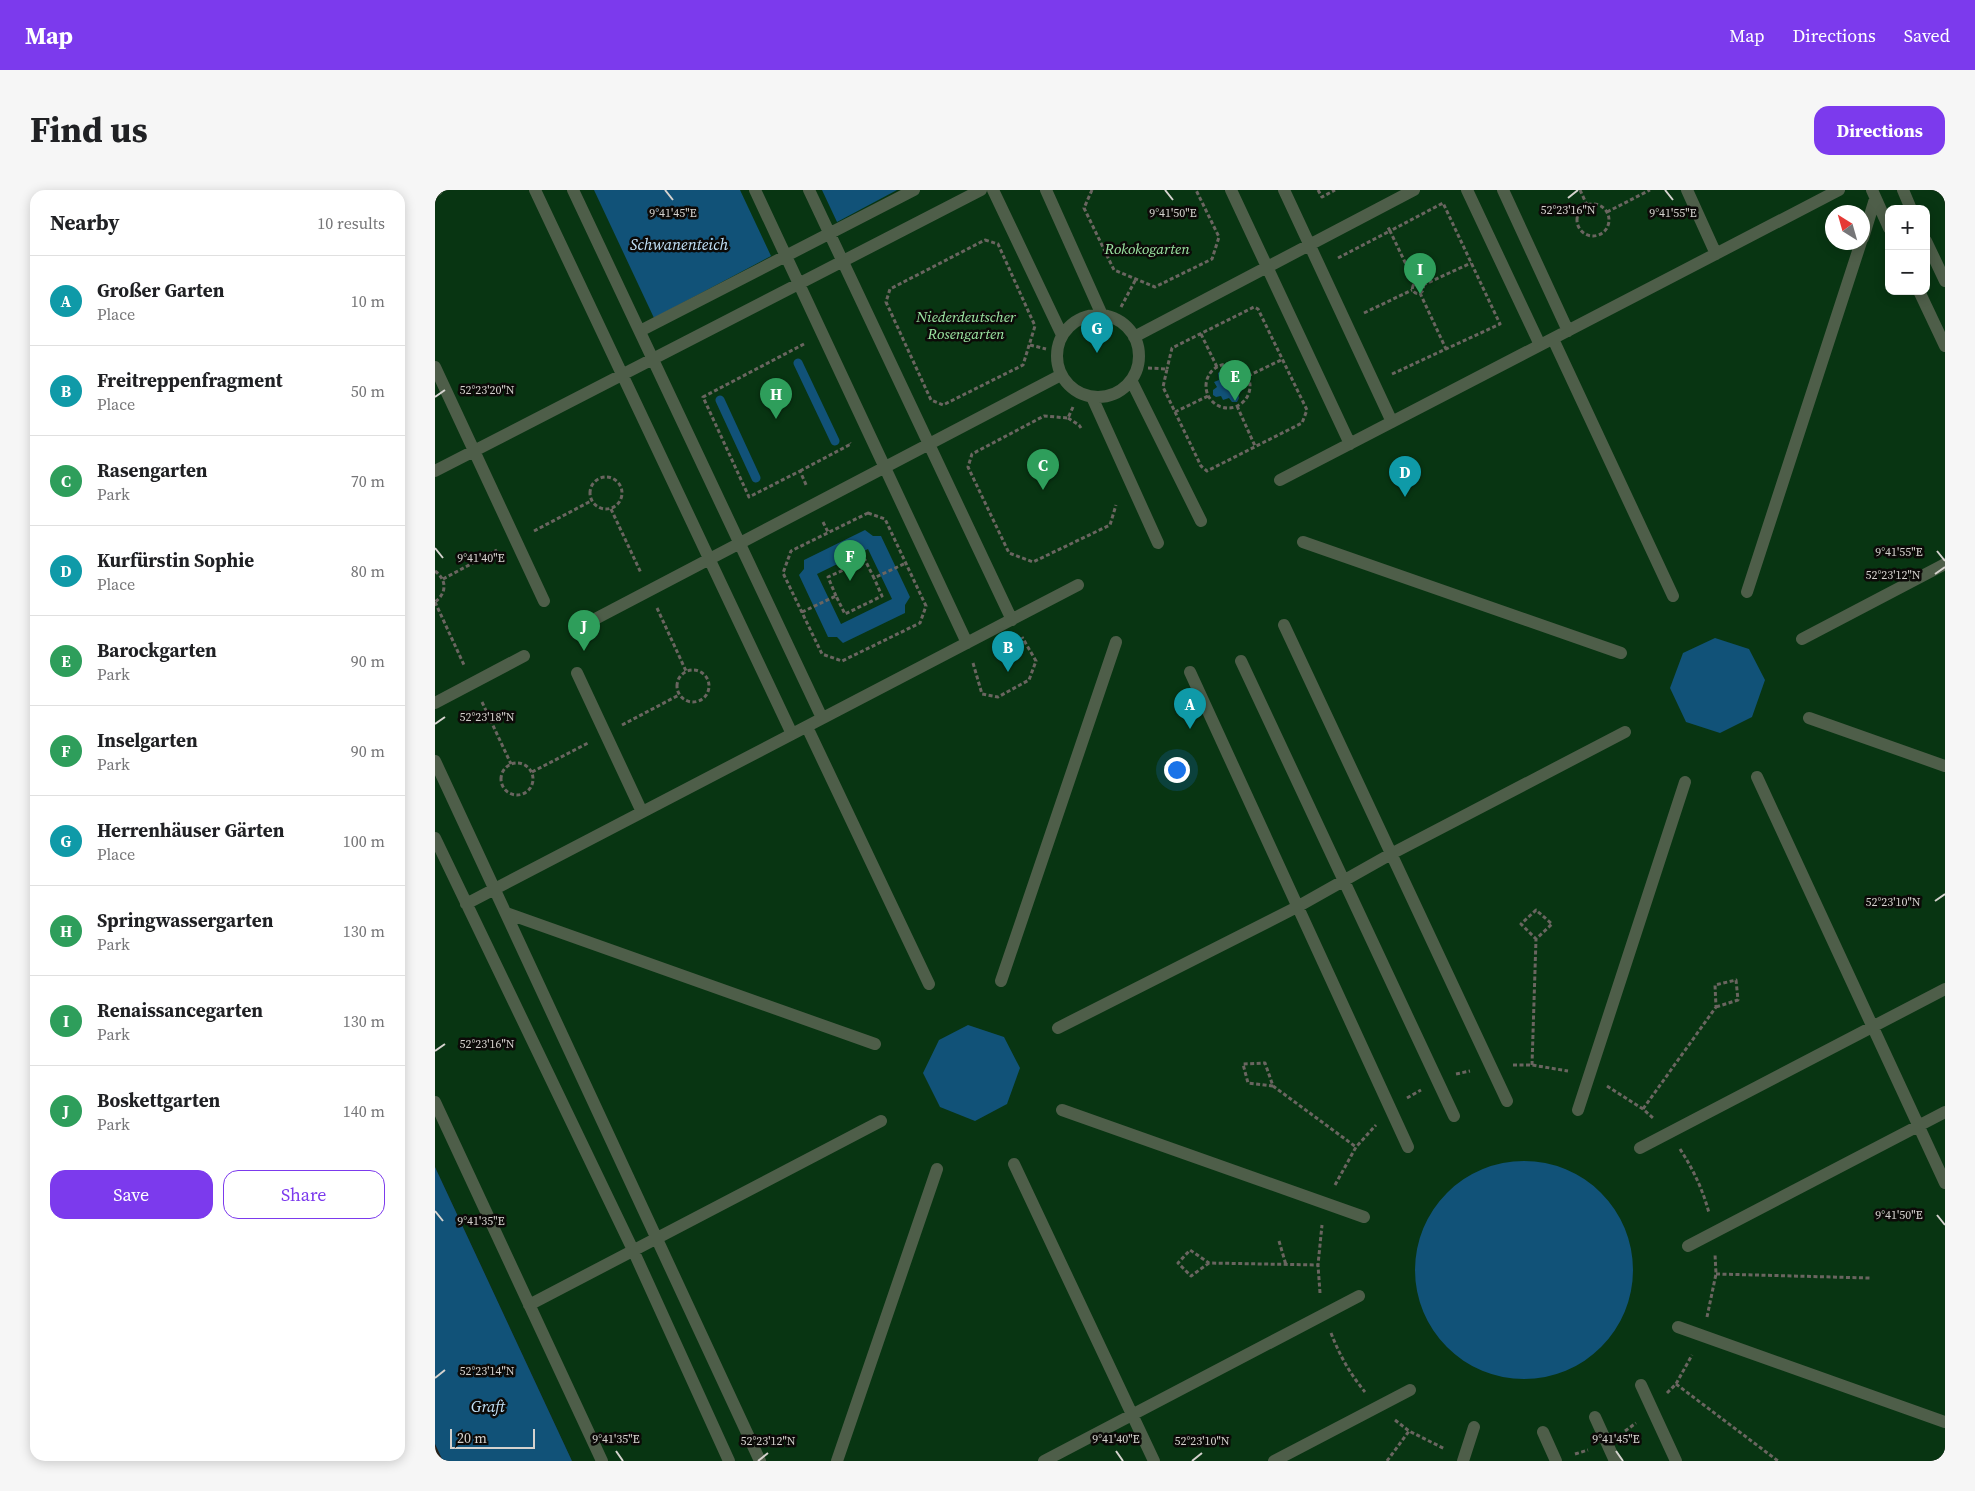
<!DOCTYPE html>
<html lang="en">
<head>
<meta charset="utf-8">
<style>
  :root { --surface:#fff; --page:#f6f6f6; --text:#202124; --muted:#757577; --line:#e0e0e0; --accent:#7c3aed }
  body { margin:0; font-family:"Source Serif 4",serif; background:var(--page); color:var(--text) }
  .controls { position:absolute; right:15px; top:15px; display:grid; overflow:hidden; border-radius:10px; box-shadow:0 2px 12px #0003 }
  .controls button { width:45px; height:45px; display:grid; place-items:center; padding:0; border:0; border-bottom:1px solid var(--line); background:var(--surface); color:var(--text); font:25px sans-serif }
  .compass { position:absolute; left:1390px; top:15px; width:45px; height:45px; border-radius:50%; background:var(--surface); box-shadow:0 2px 12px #0003; rotate:323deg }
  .scale { position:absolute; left:15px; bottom:12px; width:85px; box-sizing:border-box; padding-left:5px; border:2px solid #d5d2ce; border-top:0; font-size:14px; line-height:18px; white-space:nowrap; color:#d5d2ce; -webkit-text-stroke:4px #0c0a08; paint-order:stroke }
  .you { position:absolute; left:741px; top:579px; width:18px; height:18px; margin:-12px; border:4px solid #fff; border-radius:50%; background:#1a73e8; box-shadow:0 0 0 8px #1a73e833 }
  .badge { display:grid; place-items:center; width:32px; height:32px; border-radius:50%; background:var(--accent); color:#fff; font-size:16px; font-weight:700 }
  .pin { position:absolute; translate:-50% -41px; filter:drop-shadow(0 1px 2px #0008) }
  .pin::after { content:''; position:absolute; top:26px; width:18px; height:15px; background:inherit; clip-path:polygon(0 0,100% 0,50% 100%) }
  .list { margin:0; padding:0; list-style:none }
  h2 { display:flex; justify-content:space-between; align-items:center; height:65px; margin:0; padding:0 20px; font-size:21px }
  h2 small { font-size:16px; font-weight:400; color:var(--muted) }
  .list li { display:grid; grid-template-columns:32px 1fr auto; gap:15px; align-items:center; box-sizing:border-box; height:90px; padding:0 20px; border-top:1px solid var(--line) }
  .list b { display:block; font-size:19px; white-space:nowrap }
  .list p { margin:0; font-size:16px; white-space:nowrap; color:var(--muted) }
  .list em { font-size:16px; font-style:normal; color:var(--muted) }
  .actions { display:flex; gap:10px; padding:15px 20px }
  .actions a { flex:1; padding:11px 0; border:1px solid var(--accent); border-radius:15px; text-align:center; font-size:18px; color:var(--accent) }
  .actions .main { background:var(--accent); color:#fff }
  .map { position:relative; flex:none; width:1510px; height:1271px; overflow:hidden; border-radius:15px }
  header { display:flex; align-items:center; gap:30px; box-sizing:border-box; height:70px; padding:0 25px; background:var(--accent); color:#fff }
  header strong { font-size:24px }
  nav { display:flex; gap:28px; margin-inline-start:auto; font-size:18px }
  .intro { display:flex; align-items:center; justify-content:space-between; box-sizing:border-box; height:120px; padding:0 30px }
  h1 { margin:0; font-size:35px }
  .button { padding:12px 22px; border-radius:15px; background:var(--accent); color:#fff; font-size:18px; font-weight:700 }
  main { display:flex; gap:30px; padding:0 30px }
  aside { flex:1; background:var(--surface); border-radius:15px; box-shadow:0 2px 12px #0003 }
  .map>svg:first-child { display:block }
  .green { fill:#083512; fill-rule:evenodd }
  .water { fill:#115278; fill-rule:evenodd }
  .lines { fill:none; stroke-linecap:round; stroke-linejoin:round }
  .stream { stroke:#115278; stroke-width:9 }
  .path { stroke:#6a6560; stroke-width:3; stroke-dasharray:4 2.5; stroke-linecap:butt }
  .street { stroke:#4e5e49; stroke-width:12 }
  .ticks { fill:none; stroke:#d5d2ce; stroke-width:2 }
  .labels { text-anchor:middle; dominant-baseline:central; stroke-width:5; stroke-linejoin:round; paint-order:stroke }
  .park-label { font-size:15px; font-style:italic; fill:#9de7a4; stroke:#0c0a08 }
  .water-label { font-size:16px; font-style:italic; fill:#c3e3fa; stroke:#0c0a08 }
  .ticks-label { font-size:12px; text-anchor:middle; fill:#d5d2ce; stroke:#0c0a08; stroke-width:5; stroke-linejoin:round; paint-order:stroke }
</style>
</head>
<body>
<header>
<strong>Map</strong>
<nav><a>Map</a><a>Directions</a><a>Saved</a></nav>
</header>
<div class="intro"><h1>Find us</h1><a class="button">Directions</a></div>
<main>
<aside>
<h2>Nearby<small>10 results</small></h2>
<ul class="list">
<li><span class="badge" style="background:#0f9aa8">A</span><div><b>Großer Garten</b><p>Place</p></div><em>10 m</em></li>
<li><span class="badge" style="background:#0f9aa8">B</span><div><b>Freitreppenfragment</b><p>Place</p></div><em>50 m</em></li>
<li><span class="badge" style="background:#2e9e5b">C</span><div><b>Rasengarten</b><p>Park</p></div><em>70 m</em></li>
<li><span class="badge" style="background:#0f9aa8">D</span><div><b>Kurfürstin Sophie</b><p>Place</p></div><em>80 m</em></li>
<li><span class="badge" style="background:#2e9e5b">E</span><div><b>Barockgarten</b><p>Park</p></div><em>90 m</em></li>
<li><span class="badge" style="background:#2e9e5b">F</span><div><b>Inselgarten</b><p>Park</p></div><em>90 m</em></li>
<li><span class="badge" style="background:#0f9aa8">G</span><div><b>Herrenhäuser Gärten</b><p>Place</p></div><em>100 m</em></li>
<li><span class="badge" style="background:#2e9e5b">H</span><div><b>Springwassergarten</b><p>Park</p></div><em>130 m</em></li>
<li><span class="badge" style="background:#2e9e5b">I</span><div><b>Renaissancegarten</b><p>Park</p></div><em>130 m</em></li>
<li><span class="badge" style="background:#2e9e5b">J</span><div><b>Boskettgarten</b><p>Park</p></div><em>140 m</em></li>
</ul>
<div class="actions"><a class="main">Save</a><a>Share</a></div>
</aside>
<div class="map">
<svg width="1510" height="1271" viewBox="0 0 1510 1271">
  <rect width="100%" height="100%" fill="#25201a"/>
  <!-- green -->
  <path class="green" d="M0 0H1510V1271H137L0 977ZM1454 19H1491V101H1454ZM1398 22H1428V52H1398Z"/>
  <!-- water -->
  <path class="water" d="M159 0H305L336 66 219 128Z
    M387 0H462L402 32Z
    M786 181H790L793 185 798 183 800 188 805 186 809 189 808 194 805 197 807 201 803 203 804 208 802 212H797L794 208 788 210 786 206 781 207 778 205V200L782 197 779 192 784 190 783 183Z
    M430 340 438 346H446L475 407 470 415V423L408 453 402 447H393L364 385 369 379V370ZM433 359 457 409 406 434 382 384Z
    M1280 448 1314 459 1330 490 1317 527 1285 543 1251 532 1235 498 1248 463Z
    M533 835 569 847 585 878 572 914 540 931 505 917 488 883 504 850Z
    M980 1080a109 109 0 1 1 218 0a109 109 0 1 1-218 0Z
    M0 977 137 1271H8L0 1254Z"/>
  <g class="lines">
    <!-- stream -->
    <path class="stream" d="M363 173 400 251
      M285 210 321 288"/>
    <!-- path -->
    <path class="path" d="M657 0 649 18 679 80 720 97 777 69 784 47 761 0
      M883 0 887 7 900 0
      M1145 0 1152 15
      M1142 30a16 16 0 1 1 32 0a16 16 0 1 1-32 0Z
      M1172 22 1215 0
      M550 50 563 54 600 136 588 175 508 215 496 210 451 112 455 99Z
      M903 68 955 41 953 37
      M977.5 98a5.5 5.5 0 1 1 11 0a5.5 5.5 0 1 1-11 0Z
      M988 95 1036 73
      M985 103 1011 159
      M686 117 701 89
      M929 123 977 100
      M766 144 782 177
      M369 154 268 207 314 307 365 281 372 297
      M595 155 611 159
      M771 196a22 22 0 1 1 44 0a22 22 0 1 1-44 0Z
      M713 178 732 179 728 197 766 276 772 281 867 233 872 220 823 119 819 117 737 158 732 179
      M957 184 1065 134 1008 13 955 41 980 93
      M813 186 848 169
      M802 216 820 256
      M638 217 633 228 609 226 537 264 533 277 574 363 598 372 675 335 681 315
      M740 222 773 206
      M633 228 644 235 646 238
      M365 281 416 254 415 253
      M155 303a16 16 0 1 1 32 0a16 16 0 1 1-32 0Z
      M176 319 206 383
      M433 323 450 329 491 416 485 433 407 471 387 464 348 383 356 361Z
      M388 332 393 342
      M99 341 156 311
      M0 381C12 390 12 403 0 412
      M8 389 62 360
      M401 406 393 387 430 370 439 388 471 373
      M0 412 29 475
      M222 418 251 481
      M367 422 401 406 410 424 447 406 439 388
      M538 473 547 504 563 507 594 490 601 471 587 447
      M242 496a16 16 0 1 1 32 0a16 16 0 1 1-32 0Z
      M47 512 76 574
      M187 535 244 505
      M66 589a16 16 0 1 1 32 0a16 16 0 1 1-32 0Z
      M97 582 153 553
      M1078 875H1097L1133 881
      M1097 875 1101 749 1117 734 1101 720 1086 734 1101 749
      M1021 884 1035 881
      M838 896 813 893 808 874 830 873 838 896 921 957
      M1172 896 1208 919 1218 928
      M972 908 986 900
      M1208 919 1281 817 1280 795 1301 790 1303 810 1281 817
      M1245 959C1258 979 1268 1000 1274 1023
      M900 995 921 957 941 935
      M844 1051 851 1075
      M774 1073 756 1086 743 1073 755 1060 774 1073 883 1075
      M1281 1084 1435 1088
      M885 1103 883 1075 887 1035
      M1272 1127 1281 1084 1280 1064
      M896 1143C904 1164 915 1184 930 1202
      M1241 1194 1343 1271
      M1232 1203 1241 1194 1257 1165
      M960 1230 974 1241 1010 1259
      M1190 1241 1201 1233
      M1140 1264 1153 1260
      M952 1271 974 1241"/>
    <!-- street -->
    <path class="street" d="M100 0 357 544
      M138 0 387 528
      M320 0 532 453
      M374 0 577 430
      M558 0 627 145
      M611 0 667 125
      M796 0 915 254
      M849 0 957 232
      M1032 0 1105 155
      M1068 0 1133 141
      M1252 0 1281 64
      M1437 0 1454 38
      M1468 0 1476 19
      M0 1 2 0
      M1428 48 1440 9
      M1491 51 1510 91
      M1484 101 1510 156
      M622 166a41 41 0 1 1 82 0a41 41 0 1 1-82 0Z
      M205 141 479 0
      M699 147 979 0
      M1118 149 1238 406
      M0 177 109 411
      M696 190 766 331
      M657 207 723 353
      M0 281 546 0
      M845 290 1404 0
      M868 352 1186 463
      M1312 402 1426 52
      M162 428 626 185
      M849 435 1072 911
      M1367 449 1510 374
      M806 471 1019 926
      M755 482 973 957
      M142 483 207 622
      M0 513 89 466
      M1374 528 1510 576
      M372 537 494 794
      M0 571 325 1271
      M1322 587 1510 993
      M0 648 198 1060 294 1271
      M31 714 643 395
      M71 723 440 854
      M566 791 681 452
      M623 838 862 717 956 664 1190 542
      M0 912 167 1271
      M627 920 929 1027
      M1143 920 1250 592
      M1205 958 1510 799
      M579 974 719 1271
      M1253 1056 1510 922
      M94 1115 446 931
      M1243 1137 1510 1232
      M1206 1195 1241 1271
      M1160 1227 1180 1271
      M1108 1242 1121 1271
      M402 1271 502 979
      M609 1271 924 1106
      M839 1271 975 1200
      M1028 1271 1039 1237"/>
  </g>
  <!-- ticks -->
  <path class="ticks" d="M230 0 238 10M730 0 738 10M1230 0 1238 10M1133 8 1143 0M0 207 10 200M0 358 8 368M1502 361 1510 371M1500 384 1510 377M0 534 10 527M1500 711 1510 704M0 861 10 854M0 1021 8 1031M1502 1025 1510 1035M0 1188 10 1180M181 1261 188 1271M681 1261 688 1271M1181 1261 1188 1271M323 1271 333 1263M757 1271 767 1263"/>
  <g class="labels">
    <!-- park labels -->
    <g class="park-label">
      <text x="712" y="58">Rokokogarten</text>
      <text x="531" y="126">Niederdeutscher<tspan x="531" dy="17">Rosengarten</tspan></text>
    </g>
    <!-- water labels -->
    <g class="water-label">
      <text x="244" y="54">Schwanenteich</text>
      <text x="53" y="1216">Graft</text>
    </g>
  </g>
  <g class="ticks-label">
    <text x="1133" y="24">52°23'16"N</text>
    <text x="238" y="27">9°41'45"E</text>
    <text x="738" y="27">9°41'50"E</text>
    <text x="1238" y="27">9°41'55"E</text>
    <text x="52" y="204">52°23'20"N</text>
    <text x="1464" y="366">9°41'55"E</text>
    <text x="46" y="372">9°41'40"E</text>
    <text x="1458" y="389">52°23'12"N</text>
    <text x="52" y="531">52°23'18"N</text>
    <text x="1458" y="716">52°23'10"N</text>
    <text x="52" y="858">52°23'16"N</text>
    <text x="1464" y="1029">9°41'50"E</text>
    <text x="46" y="1035">9°41'35"E</text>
    <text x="52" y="1185">52°23'14"N</text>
    <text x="181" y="1253">9°41'35"E</text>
    <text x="681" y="1253">9°41'40"E</text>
    <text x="1181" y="1253">9°41'45"E</text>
    <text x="333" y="1255">52°23'12"N</text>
    <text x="767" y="1255">52°23'10"N</text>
  </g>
</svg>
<div class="controls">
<button>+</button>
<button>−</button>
</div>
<svg class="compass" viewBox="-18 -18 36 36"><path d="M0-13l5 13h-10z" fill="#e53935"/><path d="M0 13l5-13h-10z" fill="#757577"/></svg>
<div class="scale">20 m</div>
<div class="you"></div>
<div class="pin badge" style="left:755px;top:539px;background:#0f9aa8">A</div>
<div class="pin badge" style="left:573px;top:482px;background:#0f9aa8">B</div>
<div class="pin badge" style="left:608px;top:300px;background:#2e9e5b">C</div>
<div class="pin badge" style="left:970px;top:307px;background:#0f9aa8">D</div>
<div class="pin badge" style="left:800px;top:211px;background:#2e9e5b">E</div>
<div class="pin badge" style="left:415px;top:391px;background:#2e9e5b">F</div>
<div class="pin badge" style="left:662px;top:163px;background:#0f9aa8">G</div>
<div class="pin badge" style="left:341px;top:229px;background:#2e9e5b">H</div>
<div class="pin badge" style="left:985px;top:104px;background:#2e9e5b">I</div>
<div class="pin badge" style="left:149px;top:461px;background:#2e9e5b">J</div>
</div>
</main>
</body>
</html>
